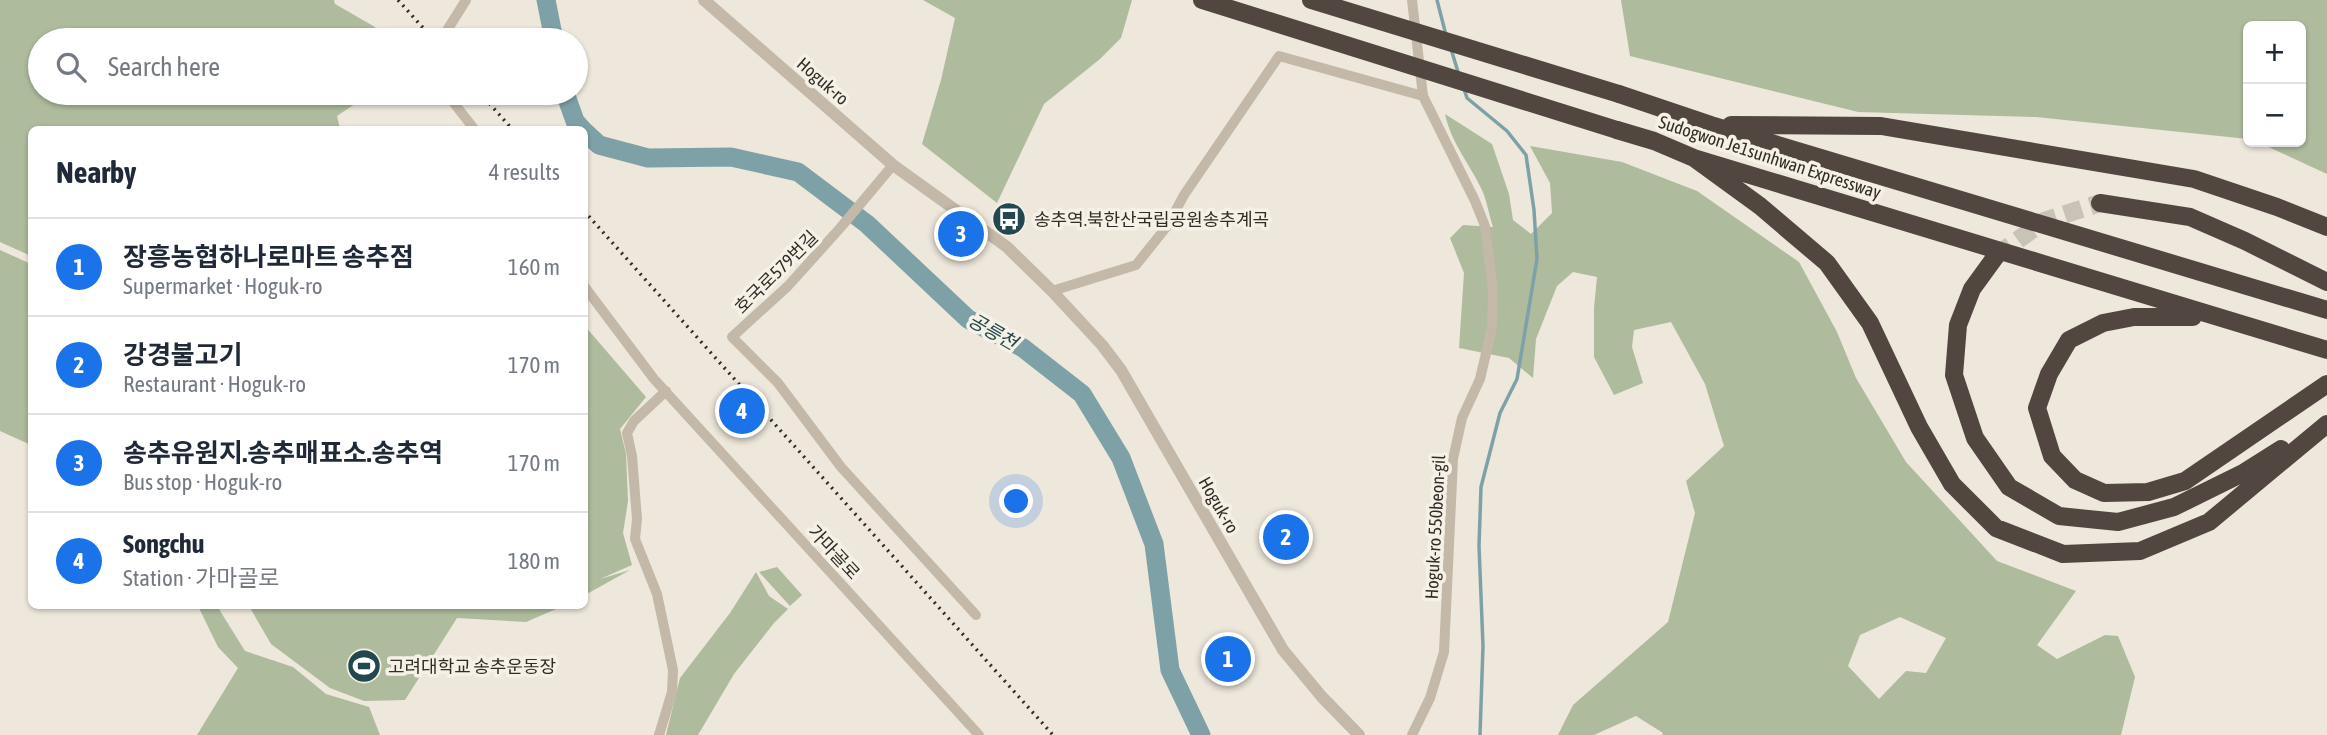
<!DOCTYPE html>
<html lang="en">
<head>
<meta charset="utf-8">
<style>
  :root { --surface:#fff; --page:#f6f6f7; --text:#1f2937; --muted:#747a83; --line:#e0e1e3; --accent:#1a73e8 }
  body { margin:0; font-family:"Asap Condensed","Noto Sans KR",sans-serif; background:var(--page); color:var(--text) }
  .controls { position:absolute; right:21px; top:21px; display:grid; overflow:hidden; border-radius:10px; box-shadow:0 2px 5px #0004 }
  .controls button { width:63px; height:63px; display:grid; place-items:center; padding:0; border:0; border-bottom:2px solid var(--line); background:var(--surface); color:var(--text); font:35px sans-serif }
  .you { position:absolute; left:1017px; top:502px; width:24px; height:24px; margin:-18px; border:5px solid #fff; border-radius:50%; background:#1a73e8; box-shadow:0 0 0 10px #1a73e833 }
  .badge { display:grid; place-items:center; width:46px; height:46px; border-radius:50%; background:var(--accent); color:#fff; font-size:23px; font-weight:700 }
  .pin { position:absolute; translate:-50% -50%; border:4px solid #fff; box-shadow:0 2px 7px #0006 }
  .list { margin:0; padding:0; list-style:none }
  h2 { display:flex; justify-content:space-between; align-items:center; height:91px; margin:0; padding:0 28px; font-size:30px }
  h2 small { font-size:23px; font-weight:400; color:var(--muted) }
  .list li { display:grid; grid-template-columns:46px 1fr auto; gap:21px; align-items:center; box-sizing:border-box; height:98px; padding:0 28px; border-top:2px solid var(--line) }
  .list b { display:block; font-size:26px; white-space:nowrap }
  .list p { margin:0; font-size:23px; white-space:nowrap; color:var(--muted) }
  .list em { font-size:23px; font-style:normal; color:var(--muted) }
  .icon { flex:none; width:38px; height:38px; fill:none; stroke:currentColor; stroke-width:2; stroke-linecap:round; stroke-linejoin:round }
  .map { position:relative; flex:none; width:2327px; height:735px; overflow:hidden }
  .search { position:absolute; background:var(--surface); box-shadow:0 2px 5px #0004; left:28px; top:28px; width:560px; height:77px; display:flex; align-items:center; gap:18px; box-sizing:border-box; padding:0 24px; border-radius:38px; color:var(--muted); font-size:26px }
  .panel { position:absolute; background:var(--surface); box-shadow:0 2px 5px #0004; left:28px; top:126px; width:560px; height:483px; border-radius:10px }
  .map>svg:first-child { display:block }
  .green { fill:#aebb9d; fill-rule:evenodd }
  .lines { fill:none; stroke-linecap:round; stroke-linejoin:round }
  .stream { stroke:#7ea1a7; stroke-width:3.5 }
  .river { stroke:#7ea1a7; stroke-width:19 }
  .motorway-tunnel { stroke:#c8c2b7; stroke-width:18; stroke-dasharray:18 9; stroke-linecap:butt }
  .minor { stroke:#c4b8a9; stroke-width:10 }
  .tertiary { stroke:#c4b8a9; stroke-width:12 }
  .motorway { stroke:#524740; stroke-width:18 }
  .rail { stroke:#322c27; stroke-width:3.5; stroke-dasharray:2 5; stroke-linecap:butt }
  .motorway-bridge { stroke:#524740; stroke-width:18 }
  .labels { text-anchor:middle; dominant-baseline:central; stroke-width:7; stroke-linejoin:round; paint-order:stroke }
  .street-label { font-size:18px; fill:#322c27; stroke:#f6f1e6 }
  .poi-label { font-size:18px; fill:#322c27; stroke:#f6f1e6; text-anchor:start }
  .water-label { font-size:19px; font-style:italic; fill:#23474e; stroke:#f6f1e6 }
</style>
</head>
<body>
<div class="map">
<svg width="2327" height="735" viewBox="0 0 2327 735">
  <rect width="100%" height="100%" fill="#eee7db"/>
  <!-- green -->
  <path class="green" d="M0 0H334L335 4 375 27 384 40H40V93H371L337 116 340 129 32 130 31 256 0 242Z
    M923 0H1132L1121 38 1100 59 1044 104 997 203 922 144 941 80 955 18Z
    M1621 0H2327V174L2258 142H2301V26H2248V139L2036 117 1858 112 1630 56Z
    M1445 114 1492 144 1509 194 1513 220 1531 234 1552 213 1550 183 1530 146 1622 162 1697 191 1799 262 1837 332 1856 378 1906 462 1997 561 2076 591 2037 645 2057 659 2105 635 2118 636 2135 677 2121 735H1662L1663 733 1636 716 1594 735H1558L1573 705 1668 622 1695 513 1686 481 1724 446 1705 384 1671 322 1634 330 1632 347 1643 383 1614 395 1594 357V308L1597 277 1573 272 1557 286 1536 339 1533 378 1509 358 1459 348 1464 273 1450 238 1463 225 1493 227C1489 215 1487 201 1482 190 1470 164 1451 143 1445 114ZM1900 617 1946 638 1926 673 1906 671 1879 699 1848 666 1860 635Z
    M0 250 31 264V445L0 431Z
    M584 325 646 397 620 429 626 454 628 501 623 533 632 565 600 579 630 570 585 595Z
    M777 567 802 595 790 606 759 572Z
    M756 572 769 596 788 609 774 623 734 674 698 735H666L680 678 730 613Z
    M198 606H217L245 651 293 667 326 694 369 707 380 735H197L238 668 218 647Z
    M249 606H563L526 622 457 618 405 700 364 701 330 688 271 644Z"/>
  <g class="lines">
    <!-- stream -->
    <path class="stream" d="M1437 0 1446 35
      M1451 49 1459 75
      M1464 89 1467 98 1507 131 1526 155 1534 210 1537 259 1517 379 1500 413 1481 487 1479 546 1483 646 1480 735"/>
    <!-- river -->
    <path class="river" d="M546 0 554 40
      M565 93 575 121 583 130
      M584 131 599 145 648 158 731 157 798 172 867 224 968 319 1023 348 1082 394 1121 458 1154 544 1170 670 1201 735"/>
    <!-- motorway-tunnel -->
    <path class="motorway-tunnel" d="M1996 256 2044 221 2100 203"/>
    <!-- minor -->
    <path class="minor" d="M441 40 466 0
      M446 93 475 130
      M893 165 841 227 788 286 732 337 778 383 841 467 976 615
      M584 286 654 379 979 735
      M1052 291 1136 265 1168 225 1184 195 1279 56 1423 96
      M659 735 672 692 673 670 657 594 635 539 637 519 632 456 627 433 634 421 666 391
      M1412 735 1430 698 1444 652 1453 459 1462 418 1480 379 1492 328 1493 291 1485 226 1475 201 1423 96 1412 0"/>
    <!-- tertiary -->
    <path class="tertiary" d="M704 0 893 165 1007 247 1052 291 1102 345 1121 370 1283 650 1322 697 1359 735"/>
    <!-- motorway -->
    <path class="motorway" d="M1619 94 1711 125 2327 310
      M1731 125 1881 126 2194 179 2277 207 2327 227
      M1617 130 1654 141 1694 158 2327 350
      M1694 158 1760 206 1827 263 1870 323 1919 427 1952 484 1996 528 2063 554 2140 551 2209 522 2327 424
      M2100 203 2190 217 2245 241 2327 282
      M1996 256 1972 289 1958 325 1954 375 1975 438 2009 487 2059 516 2118 522 2174 507 2243 473 2281 449
      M2193 317H2134L2103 323 2069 340 2049 374 2037 408 2052 456 2075 480 2104 493 2148 492 2185 481 2327 384"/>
    <!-- rail -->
    <path class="rail" d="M398 0 434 40
      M480 93 513 130
      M584 211 1053 735"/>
    <!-- motorway-bridge -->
    <path class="motorway-bridge" d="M1202 0 1617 130
      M1311 0 1619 94"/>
  </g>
  <!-- icons -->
  <defs>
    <g id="bus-disc" transform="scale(1.75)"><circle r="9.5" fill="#23474e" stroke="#f6f1e6"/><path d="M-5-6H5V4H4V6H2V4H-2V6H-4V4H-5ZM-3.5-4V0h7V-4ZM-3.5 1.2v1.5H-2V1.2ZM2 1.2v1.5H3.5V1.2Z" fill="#fff"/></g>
    <g id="stadium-disc" transform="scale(1.75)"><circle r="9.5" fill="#23474e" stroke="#f6f1e6"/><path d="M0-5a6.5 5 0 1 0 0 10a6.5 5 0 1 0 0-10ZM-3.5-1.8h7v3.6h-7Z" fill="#fff"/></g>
  </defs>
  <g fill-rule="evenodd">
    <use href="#bus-disc" x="1009" y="219"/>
    <use href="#stadium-disc" x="364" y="666"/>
  </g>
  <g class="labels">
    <!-- street labels -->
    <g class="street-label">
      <text transform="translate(823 81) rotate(41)">Hoguk-ro</text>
      <text transform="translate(1770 157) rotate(18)">Sudogwon Je1sunhwan Expressway</text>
      <text transform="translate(776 272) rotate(-45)">호국로579번길</text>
      <text transform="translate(1219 505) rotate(60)">Hoguk-ro</text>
      <text transform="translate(1435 527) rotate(-87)">Hoguk-ro 550beon-gil</text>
      <text transform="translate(834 552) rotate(47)">가마골로</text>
    </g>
    <!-- poi labels -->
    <g class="poi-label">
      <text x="1034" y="219">송추역.북한산국립공원송추계곡</text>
      <text x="388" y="666">고려대학교 송추운동장</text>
    </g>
    <!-- water labels -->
    <g class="water-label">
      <text transform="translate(993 331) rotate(30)">공릉천</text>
    </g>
  </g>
</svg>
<div class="controls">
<button>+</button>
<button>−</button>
</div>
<div class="you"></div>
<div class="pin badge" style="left:1228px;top:659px">1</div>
<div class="pin badge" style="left:1286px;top:537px">2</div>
<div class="pin badge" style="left:961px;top:234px">3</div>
<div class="pin badge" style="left:742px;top:411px">4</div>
<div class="search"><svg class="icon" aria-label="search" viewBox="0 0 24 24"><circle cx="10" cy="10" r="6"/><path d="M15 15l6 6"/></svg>Search here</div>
<section class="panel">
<h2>Nearby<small>4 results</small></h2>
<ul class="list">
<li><span class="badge">1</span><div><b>장흥농협하나로마트 송추점</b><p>Supermarket · Hoguk-ro</p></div><em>160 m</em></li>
<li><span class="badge">2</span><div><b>강경불고기</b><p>Restaurant · Hoguk-ro</p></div><em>170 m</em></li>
<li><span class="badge">3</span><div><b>송추유원지.송추매표소.송추역</b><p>Bus stop · Hoguk-ro</p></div><em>170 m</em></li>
<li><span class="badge">4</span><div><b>Songchu</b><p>Station · 가마골로</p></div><em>180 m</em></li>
</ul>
</section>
</div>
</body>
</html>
